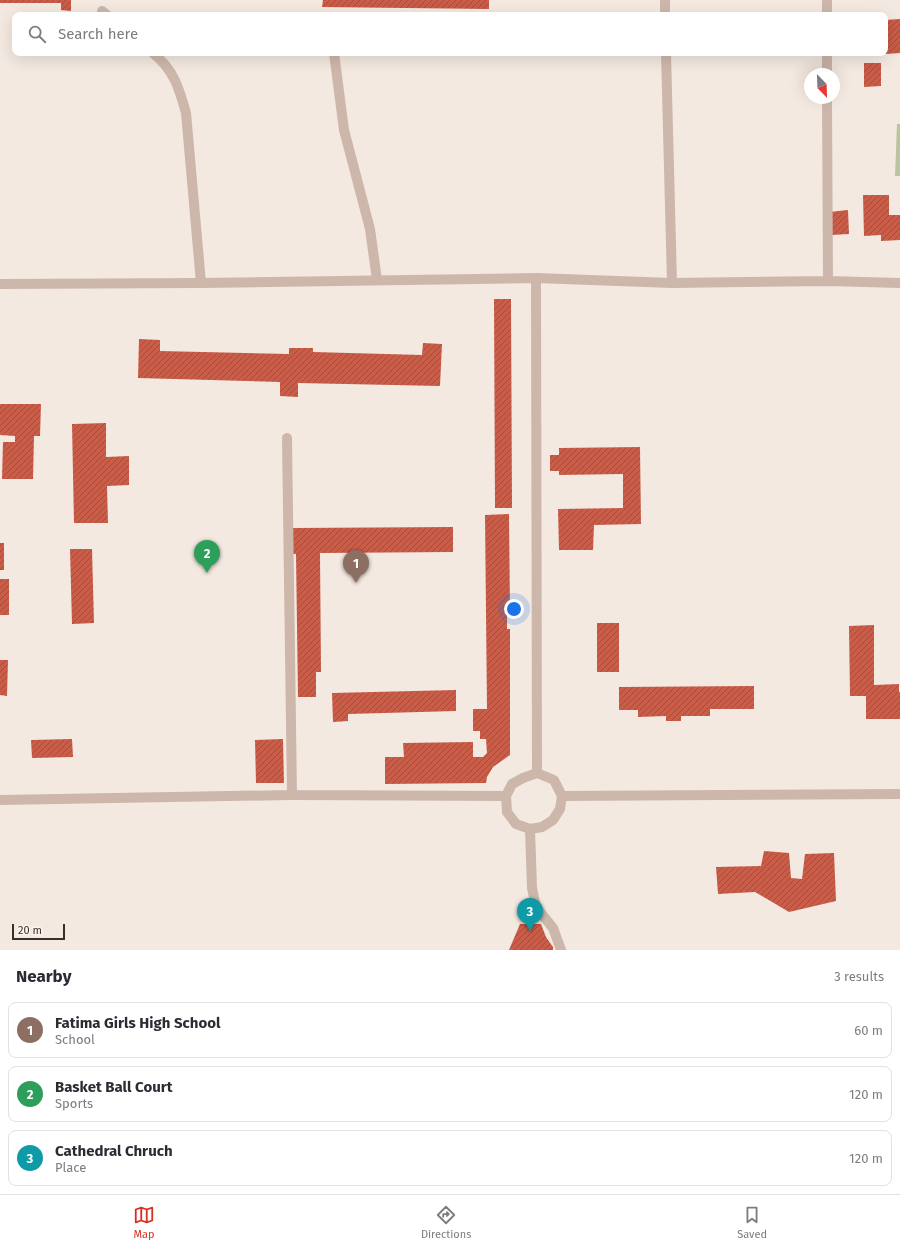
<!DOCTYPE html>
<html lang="en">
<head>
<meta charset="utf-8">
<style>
  :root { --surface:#fff; --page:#f2f2f3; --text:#2b2b33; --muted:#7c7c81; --line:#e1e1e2; --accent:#d93025 }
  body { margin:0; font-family:"Fira Sans",sans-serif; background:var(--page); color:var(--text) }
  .compass { position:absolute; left:804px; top:68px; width:36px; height:36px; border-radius:50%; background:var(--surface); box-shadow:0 4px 16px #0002; rotate:157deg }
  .scale { position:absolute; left:12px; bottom:10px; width:53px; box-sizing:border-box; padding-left:4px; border:2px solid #3a2e2a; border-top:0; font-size:11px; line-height:14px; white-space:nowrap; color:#3a2e2a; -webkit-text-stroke:3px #fbf3ed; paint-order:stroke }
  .you { position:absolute; left:514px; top:609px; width:14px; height:14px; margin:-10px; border:3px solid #fff; border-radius:50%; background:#1a73e8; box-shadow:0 0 0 6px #1a73e833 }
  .badge { display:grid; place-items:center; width:26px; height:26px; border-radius:50%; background:var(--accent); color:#fff; font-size:13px; font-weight:700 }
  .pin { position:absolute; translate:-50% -33px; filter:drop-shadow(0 1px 2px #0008) }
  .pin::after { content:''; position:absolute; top:21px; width:14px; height:12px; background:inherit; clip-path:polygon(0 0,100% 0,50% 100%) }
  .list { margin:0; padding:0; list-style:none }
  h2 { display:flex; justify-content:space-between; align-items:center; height:52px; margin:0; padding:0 16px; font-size:17px }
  h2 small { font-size:13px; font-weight:400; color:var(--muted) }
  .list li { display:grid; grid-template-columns:26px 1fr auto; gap:12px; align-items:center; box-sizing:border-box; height:56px; margin:0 8px 8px; padding:0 8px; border:1px solid var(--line); border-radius:8px }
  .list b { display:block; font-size:15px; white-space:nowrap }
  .list p { margin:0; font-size:13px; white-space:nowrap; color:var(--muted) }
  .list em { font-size:13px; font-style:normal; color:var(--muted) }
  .icon { flex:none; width:22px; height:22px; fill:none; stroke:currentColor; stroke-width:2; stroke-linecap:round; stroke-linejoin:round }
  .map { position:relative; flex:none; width:900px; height:950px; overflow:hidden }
  .search { position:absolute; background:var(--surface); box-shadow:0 4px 16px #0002; left:12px; right:12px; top:12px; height:44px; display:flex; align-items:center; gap:10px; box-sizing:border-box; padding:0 14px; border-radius:8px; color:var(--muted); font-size:15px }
  .sheet { height:244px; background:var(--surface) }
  nav { display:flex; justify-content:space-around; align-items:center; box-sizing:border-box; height:56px; border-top:1px solid var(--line); background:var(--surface); font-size:11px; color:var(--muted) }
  nav a { display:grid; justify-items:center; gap:2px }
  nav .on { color:var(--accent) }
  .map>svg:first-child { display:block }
  .green { fill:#bac49f }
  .building { fill:url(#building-hatch) }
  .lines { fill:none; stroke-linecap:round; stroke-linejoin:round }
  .service { stroke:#cdb7ab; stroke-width:10 }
  .minor { stroke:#cdb7ab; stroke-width:10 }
</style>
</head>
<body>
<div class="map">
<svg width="900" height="950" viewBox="0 0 900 950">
  <defs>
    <pattern id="building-hatch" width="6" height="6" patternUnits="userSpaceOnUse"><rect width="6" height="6" fill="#c85d49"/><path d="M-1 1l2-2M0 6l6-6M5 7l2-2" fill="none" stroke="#a34d3d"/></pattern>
  </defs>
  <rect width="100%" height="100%" fill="#f4e9e0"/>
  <!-- green -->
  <path class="green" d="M897 124H900V176H895Z"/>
  <!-- building -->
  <path class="building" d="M0 0H71V11L61 10V3H0Z
    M323 0H489V9L322 7Z
    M900 19V53L885 54V20Z
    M864 63H881V86L864 87Z
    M863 195H889V215H900V240L881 241V235L864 236Z
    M848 210 849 234 831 235 829 212Z
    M494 299H511L512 508H495Z
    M139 339 160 340V351L289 354V348H313V352L422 355 423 343 442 344 440 386 298 383V397L280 396V382L138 378Z
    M0 404H41L40 436H34L33 479H2L3 442H15V436L0 435Z
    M106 423V457L129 456V485L107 486 108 523H74L72 424Z
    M640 447 641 524 594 525 593 550H559L558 509 623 508V474L559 475V471H550V455H559V448Z
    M509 514 510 612H507V629H510V755L493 767 487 777 486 783 385 784V757H404L403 743 473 742V757H483L487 753 486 739H480V731H473V709H487L485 515Z
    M453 527V552L320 553 321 672H316V697H298L296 554H293V528Z
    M0 543H4V570H0Z
    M70 549H92L94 623 72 624Z
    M0 579H9V615H0Z
    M597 623H619V672H597Z
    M874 625V685L899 684V692H900V719H866V696H850L849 626Z
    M0 660H8L7 696 0 695Z
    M754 686V709H710V716H681V721H666V716L638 717V710H619V687Z
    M456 690V711L348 714V721L333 722 332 693Z
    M72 739 73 757 32 758 31 740Z
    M283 739 284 783H256L255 740Z
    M764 851 789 853 791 878 802 879 805 854 834 853 836 901 789 912 755 892 718 894 716 867 761 866Z
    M520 924H541L546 937 553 947V950H509Z"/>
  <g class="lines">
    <!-- service -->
    <path class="service" d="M102 11 107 15
      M153 53C174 70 179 88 186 113L201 283
      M334 53 344 130 370 229 377 280"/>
    <!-- minor -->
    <path class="minor" d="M665 0V15
      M827 0V15
      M666 53 672 283
      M827 53V74
      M827 98 828 281
      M536 278 537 773
      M0 284 201 283 536 278 672 283 828 281 900 283
      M287 438 292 795
      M537 773 554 780 562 796 560 809 553 820 542 827 530 829 516 824 507 812 506 796 512 784 523 778Z
      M562 796 900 794
      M0 800 292 795 506 796
      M530 829 532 888 536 907 553 928 561 950"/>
  </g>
</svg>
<svg class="compass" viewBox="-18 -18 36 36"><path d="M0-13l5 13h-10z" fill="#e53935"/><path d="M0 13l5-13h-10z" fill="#7c7c81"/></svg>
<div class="scale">20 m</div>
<div class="you"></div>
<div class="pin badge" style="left:356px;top:583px;background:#8d6e63">1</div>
<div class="pin badge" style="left:207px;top:573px;background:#2e9e5b">2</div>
<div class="pin badge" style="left:530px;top:931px;background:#0f9aa8">3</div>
<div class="search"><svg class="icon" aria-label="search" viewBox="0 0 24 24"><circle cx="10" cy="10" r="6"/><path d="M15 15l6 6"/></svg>Search here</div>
</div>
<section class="sheet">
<h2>Nearby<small>3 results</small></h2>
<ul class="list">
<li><span class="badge" style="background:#8d6e63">1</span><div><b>Fatima Girls High School</b><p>School</p></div><em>60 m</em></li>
<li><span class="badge" style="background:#2e9e5b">2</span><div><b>Basket Ball Court</b><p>Sports</p></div><em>120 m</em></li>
<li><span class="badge" style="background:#0f9aa8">3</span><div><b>Cathedral Chruch</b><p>Place</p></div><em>120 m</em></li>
</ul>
</section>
<nav>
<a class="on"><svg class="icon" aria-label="map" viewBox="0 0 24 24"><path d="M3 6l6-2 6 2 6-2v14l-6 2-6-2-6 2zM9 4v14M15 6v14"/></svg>Map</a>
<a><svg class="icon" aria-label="directions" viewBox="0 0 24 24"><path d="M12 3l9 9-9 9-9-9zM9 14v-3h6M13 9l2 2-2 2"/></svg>Directions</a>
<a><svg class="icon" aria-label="saved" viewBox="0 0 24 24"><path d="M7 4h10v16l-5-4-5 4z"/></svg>Saved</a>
</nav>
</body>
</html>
